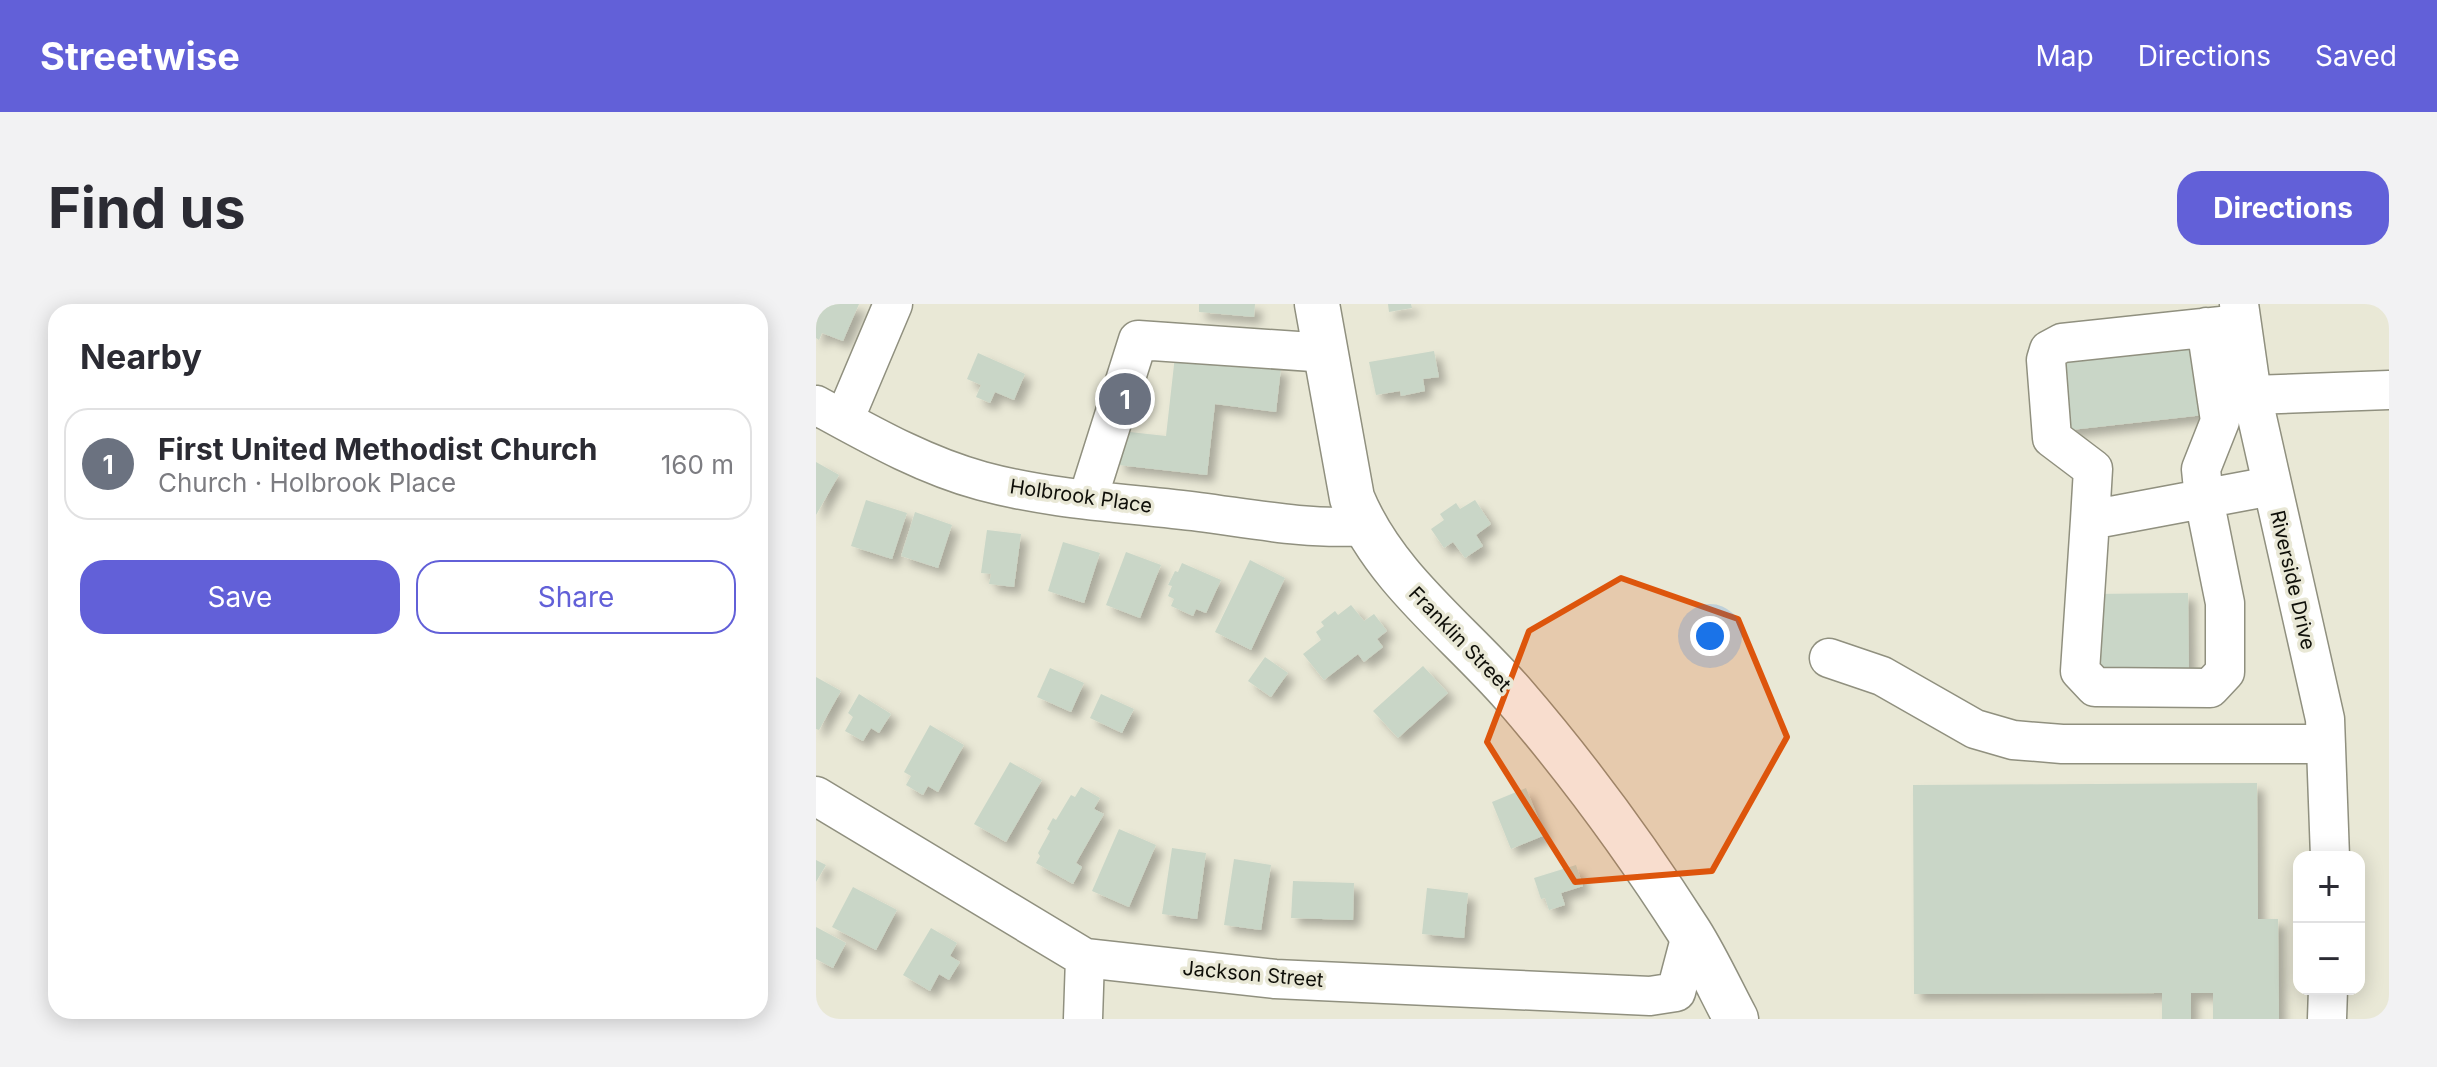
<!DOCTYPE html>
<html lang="en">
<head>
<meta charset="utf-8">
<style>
  :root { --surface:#fff; --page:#f2f2f3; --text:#2b2b33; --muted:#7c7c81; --line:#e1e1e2; --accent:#6260d8 }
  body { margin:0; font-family:Inter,sans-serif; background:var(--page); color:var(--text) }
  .controls { position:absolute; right:24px; bottom:24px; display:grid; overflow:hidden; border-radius:16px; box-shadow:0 4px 20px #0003 }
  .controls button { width:72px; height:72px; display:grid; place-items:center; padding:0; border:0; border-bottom:2px solid var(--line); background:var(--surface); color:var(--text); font:40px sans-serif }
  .you { position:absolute; left:894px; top:332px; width:28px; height:28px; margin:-20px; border:6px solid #fff; border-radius:50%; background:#1a73e8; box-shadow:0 0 0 12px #1a73e833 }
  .badge { display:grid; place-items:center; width:52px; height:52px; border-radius:50%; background:var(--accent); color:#fff; font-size:26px; font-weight:700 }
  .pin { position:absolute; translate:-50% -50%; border:4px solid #fff; box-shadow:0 2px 8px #0006 }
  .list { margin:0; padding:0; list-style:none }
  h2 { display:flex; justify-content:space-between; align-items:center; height:104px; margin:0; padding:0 32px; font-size:34px }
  h2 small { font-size:26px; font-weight:400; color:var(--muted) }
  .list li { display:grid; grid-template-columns:52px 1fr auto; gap:24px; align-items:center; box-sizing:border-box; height:112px; margin:0 16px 16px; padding:0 16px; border:2px solid var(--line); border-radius:24px }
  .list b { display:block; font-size:30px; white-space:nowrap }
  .list p { margin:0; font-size:26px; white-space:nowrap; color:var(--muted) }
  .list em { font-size:26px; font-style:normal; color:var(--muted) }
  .actions { display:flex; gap:16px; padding:24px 32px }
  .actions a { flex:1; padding:18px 0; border:2px solid var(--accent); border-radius:24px; text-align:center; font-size:28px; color:var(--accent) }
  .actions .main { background:var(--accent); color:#fff }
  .map { position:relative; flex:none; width:1573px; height:715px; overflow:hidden; border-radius:24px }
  header { display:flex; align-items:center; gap:48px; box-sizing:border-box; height:112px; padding:0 40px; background:var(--accent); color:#fff }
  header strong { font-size:38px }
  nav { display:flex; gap:44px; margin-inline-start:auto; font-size:28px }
  .intro { display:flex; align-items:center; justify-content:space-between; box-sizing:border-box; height:192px; padding:0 48px }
  h1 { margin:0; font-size:56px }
  .button { padding:20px 36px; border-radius:24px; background:var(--accent); color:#fff; font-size:28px; font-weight:700 }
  main { display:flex; gap:48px; padding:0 48px }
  aside { flex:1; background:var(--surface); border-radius:24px; box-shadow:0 4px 20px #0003 }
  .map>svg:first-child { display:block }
  .building { fill:#c9d6c7; filter:url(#shadow) }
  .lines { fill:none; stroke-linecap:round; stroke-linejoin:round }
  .minor-casing { stroke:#90907f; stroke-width:41 }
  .major-casing { stroke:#90907f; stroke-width:47 }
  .minor { stroke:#fff; stroke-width:38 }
  .major { stroke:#fff; stroke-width:44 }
  .marked { fill:#dd550c; fill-opacity:0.2; stroke:#dd550c; stroke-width:6; stroke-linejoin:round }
  .labels { text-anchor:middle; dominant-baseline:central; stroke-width:7; stroke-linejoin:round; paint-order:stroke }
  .street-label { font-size:20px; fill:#0f0f09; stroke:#e9e8d6 }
</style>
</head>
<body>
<header>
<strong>Streetwise</strong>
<nav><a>Map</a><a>Directions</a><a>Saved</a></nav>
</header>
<div class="intro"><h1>Find us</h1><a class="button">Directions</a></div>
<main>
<aside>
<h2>Nearby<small></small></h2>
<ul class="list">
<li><span class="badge" style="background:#6b7280">1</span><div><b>First United Methodist Church</b><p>Church · Holbrook Place</p></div><em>160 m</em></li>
</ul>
<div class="actions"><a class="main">Save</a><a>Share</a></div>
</aside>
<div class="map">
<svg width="1573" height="715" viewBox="0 0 1573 715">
  <defs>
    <filter id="shadow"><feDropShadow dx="7" dy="7" stdDeviation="4" flood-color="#0004"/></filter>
  </defs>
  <rect width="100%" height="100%" fill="#e9e8d6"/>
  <!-- building -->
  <path class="building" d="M0 0H43L27 37 6 29 3 36 0 34Z
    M383 0H439L438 13 383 8Z
    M572 0H595L596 4 573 8Z
    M1388 33 1397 110 1246 127 1237 50Z
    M618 47 623 73 607 75 609 87 585 92 584 87 560 91 553 58Z
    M162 49 209 70 198 96 179 88 174 99 160 93 165 81 151 75Z
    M359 52 465 64 460 108 399 100 391 171 302 161 305 127 350 132Z
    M0 158 23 171 0 211Z
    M50 196 91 209 76 255 35 242Z
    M659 196 675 220 660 231 667 242 649 254 637 238 628 244 615 225 628 216 624 210 640 199 644 205Z
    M99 208 136 221 122 264 85 252Z
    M171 226 205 230 198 283 173 280 175 270 165 269Z
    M247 238 284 249 268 299 232 287Z
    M310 248 345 261 324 314 290 301Z
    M434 256 469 274 435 346 399 328Z
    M366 259 405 276 390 309 380 305 377 312 355 302 358 295 352 292 356 282 352 281 359 267 362 268Z
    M1372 289 1373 368 1277 369 1274 290Z
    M535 301 548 317 558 310 571 327 561 335 567 343 548 358 542 350 508 376 487 350 505 336 500 328 508 322 505 318 519 307 522 311Z
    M449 353 472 369 455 393 432 377Z
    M607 362 632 389 582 434 557 407Z
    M234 364 268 379 255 408 221 393Z
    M0 373 25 387 3 426 0 425Z
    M43 390 75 410 63 429 55 424 47 437 29 427 37 413 32 409Z
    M285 390 318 405 306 429 274 414Z
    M114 421 148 441 122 488 112 482 107 491 90 481 95 472 88 468Z
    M194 458 226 476 190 538 158 520Z
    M1441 479 1442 615H1462L1463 715H1397V689H1375V715H1346V689L1098 690 1097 481Z
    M265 483 284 494 278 505 288 510 260 559 266 563 257 580 220 559 224 552 222 549 234 527 231 525 237 514 240 516 255 491 259 493Z
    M710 484 729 531 695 545 676 498Z
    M303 525 340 541 313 603 276 587Z
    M356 544 390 549 381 615 346 610Z
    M418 555 455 561 445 626 408 621Z
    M0 556 10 561 0 578Z
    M760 561 767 582 745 589 749 601 733 606 729 594 725 595 718 574Z
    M477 577 538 579 537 616 475 614Z
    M37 583 81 606 60 646 16 623Z
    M611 584 652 589 648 634 606 630Z
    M0 623 30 639 17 664 0 655Z
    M115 624 141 639 134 652 144 658 133 676 123 670 114 687 87 671Z"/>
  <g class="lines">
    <!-- minor casing -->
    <g class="minor-casing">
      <path id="minor" d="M1423 0 1436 91 1509 415 1514 553
        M1390 23 1404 117 1385 165 1388 195 1409 299V368L1394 384 1279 383 1264 367 1274 216C1334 205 1395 193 1456 182
        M1436 91 1573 86
        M0 101C53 130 107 161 166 177 236 196 311 199 383 208 437 215 493 226 547 222
        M28 116 77 0
        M272 194 322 36 511 49
        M1274 216 1277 165 1236 134 1230 56 1233 46 1246 39 1415 21
        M1013 354 1066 372 1159 425 1197 436 1246 440H1510
        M0 492 269 654 459 675 834 692 860 688 875 631
        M267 715 269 654
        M1511 715 1512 685"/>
    </g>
    <!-- major casing -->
    <g class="major-casing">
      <path id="major" d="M501 0 536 194C569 274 641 326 697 390 761 464 821 546 874 629 891 656 905 687 920 715"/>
    </g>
    <!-- minor -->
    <use href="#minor" class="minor"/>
    <!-- major -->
    <use href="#major" class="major"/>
  </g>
  <!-- marked area -->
  <path class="marked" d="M805 274 922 315 971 433 896 567 759 578 671 438 713 327Z"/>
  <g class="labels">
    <!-- street labels -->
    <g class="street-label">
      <text transform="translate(265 192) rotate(8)">Holbrook Place</text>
      <text transform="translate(1477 276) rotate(77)">Riverside Drive</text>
      <text transform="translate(644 335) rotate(46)">Franklin Street</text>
      <text transform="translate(437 670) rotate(5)">Jackson Street</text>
    </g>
  </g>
</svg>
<div class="controls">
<button>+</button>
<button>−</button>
</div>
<div class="you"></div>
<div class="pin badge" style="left:309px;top:95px;background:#6b7280">1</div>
</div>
</main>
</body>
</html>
